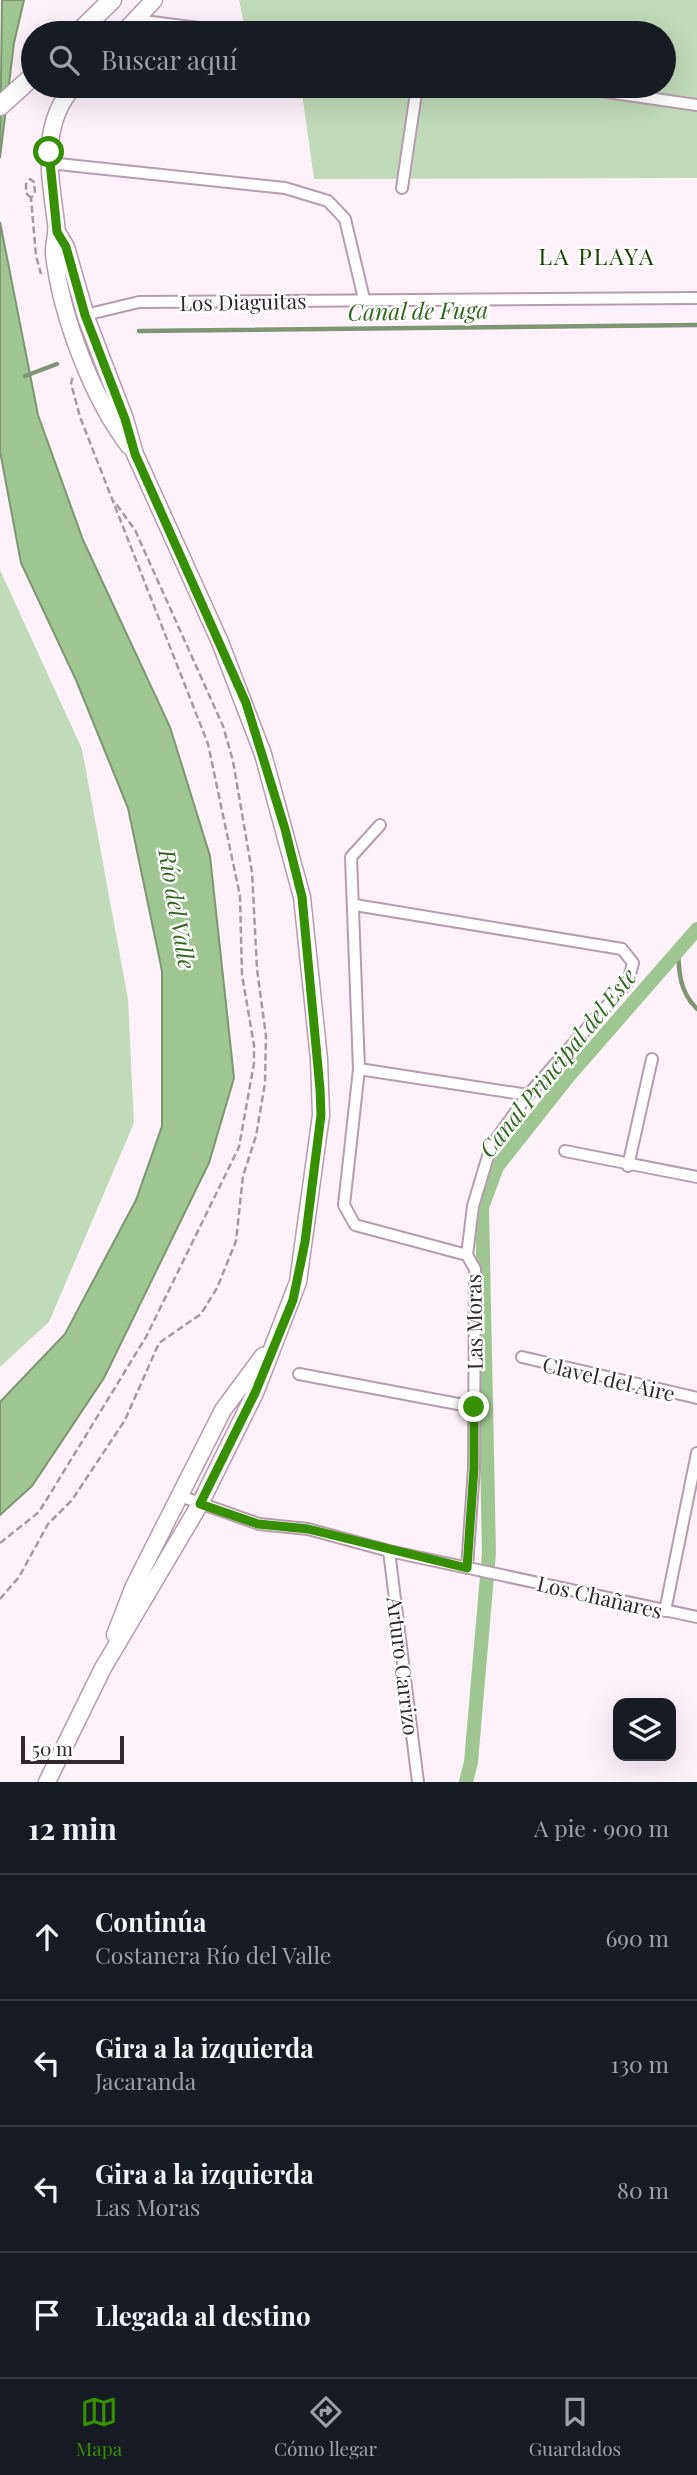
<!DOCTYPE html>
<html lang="es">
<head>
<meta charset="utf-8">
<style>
  :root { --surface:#171b24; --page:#20242c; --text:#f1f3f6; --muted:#9ea1a6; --line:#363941; --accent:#358f00 }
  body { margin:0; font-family:"Playfair Display",serif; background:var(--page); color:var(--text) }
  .controls { position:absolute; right:21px; bottom:21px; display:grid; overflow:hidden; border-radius:14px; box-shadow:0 7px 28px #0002 }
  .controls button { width:63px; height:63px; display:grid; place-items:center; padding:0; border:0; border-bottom:2px solid var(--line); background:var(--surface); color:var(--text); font:35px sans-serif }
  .scale { position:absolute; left:21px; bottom:18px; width:103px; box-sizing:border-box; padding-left:7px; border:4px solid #32272f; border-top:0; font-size:19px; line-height:24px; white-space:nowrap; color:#32272f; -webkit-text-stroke:5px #fff; paint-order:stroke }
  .stop { position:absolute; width:21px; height:21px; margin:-16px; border:5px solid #358f00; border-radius:50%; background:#fff }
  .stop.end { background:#358f00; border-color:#fff; box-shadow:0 2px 7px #0008 }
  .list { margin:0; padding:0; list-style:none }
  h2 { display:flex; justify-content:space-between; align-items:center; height:91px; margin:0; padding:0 28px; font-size:30px }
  h2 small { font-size:23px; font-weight:400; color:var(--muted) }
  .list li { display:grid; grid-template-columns:46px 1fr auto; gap:21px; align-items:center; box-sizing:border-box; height:126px; padding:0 28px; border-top:2px solid var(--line) }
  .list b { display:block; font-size:26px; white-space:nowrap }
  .list p { margin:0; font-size:23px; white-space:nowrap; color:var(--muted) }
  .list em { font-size:23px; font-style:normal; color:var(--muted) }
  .icon { flex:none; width:38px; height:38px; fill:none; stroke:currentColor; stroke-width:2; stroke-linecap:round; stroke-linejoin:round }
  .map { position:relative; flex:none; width:697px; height:1782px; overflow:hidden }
  .search { position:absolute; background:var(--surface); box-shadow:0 7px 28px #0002; left:21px; right:21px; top:21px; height:77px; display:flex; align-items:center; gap:18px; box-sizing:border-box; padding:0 24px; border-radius:38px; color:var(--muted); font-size:26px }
  .sheet { height:595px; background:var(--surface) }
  nav { display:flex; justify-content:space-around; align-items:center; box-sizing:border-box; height:98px; border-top:2px solid var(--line); background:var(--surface); font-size:19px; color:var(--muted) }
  nav a { display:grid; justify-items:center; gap:4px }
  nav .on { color:var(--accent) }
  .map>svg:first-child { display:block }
  .green { fill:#c1dab9 }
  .water { fill:#9ec592; stroke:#7e9674; stroke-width:2 }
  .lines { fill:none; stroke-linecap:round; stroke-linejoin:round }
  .stream { stroke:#7e9674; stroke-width:4.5 }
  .canal { stroke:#9ec592; stroke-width:14 }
  .minor-casing { stroke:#b79cb0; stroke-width:14 }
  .secondary-casing { stroke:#b79cb0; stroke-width:19 }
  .primary-casing { stroke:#b79cb0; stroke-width:21 }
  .path { stroke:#a69aa2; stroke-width:2.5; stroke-dasharray:7 3.5; stroke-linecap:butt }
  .minor { stroke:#fff; stroke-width:10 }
  .secondary { stroke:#fff; stroke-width:16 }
  .primary { stroke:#fff; stroke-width:18 }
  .route { stroke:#358f00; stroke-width:9 }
  .labels { text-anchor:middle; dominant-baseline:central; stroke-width:5; stroke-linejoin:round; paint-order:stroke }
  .street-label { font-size:21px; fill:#32272f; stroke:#fff }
  .neighbourhood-label { font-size:23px; letter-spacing:2px; fill:#174204; stroke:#fff }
  .water-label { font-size:23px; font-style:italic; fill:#346623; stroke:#fff }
</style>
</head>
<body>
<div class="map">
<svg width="697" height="1782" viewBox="0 0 697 1782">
  <rect width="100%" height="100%" fill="#fef2fa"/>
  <!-- green -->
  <path class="green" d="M239 0H697V178L314 179 301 86H664V33H293L292 29 244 23Z
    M0 570 82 749 128 999 134 1123 49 1322 0 1367Z"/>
  <!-- water -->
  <path class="water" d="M2 0H24L14 43 0 158Z
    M0 222 38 415 83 540 170 727 210 856 234 1078 209 1163 104 1378 32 1486 0 1515V1402L65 1334 136 1200 162 1126V971L128 808 76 680 21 563 0 451Z"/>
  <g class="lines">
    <!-- stream -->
    <path class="stream" d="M139 331 697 325
      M25 376 57 364
      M678 951C679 974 680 992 697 1009"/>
    <!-- canal -->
    <path class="canal" d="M466 1782 471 1762 489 1553 482 1207 497 1167 568 1077 697 929"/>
    <!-- minor casing -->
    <g class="minor-casing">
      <path id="minor" d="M136 20 238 33
        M566 86 697 105
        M49 163 285 188 328 201 345 219 364 299
        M402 188 417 86
        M85 315 139 302 697 298
        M380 825 351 857 359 1069 344 1205 355 1225 467 1255
        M355 905 622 949 633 963 628 982 528 1095 491 1146 473 1206 467 1255 475 1269 474 1468 467 1568
        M359 1069 528 1095
        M565 1151 697 1177
        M628 1166 652 1059
        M522 1357 697 1398
        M299 1374 474 1407
        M180 1496 259 1524 308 1529 389 1551 697 1617
        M389 1551 418 1782
        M665 1611 697 1453"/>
    </g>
    <!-- secondary casing -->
    <g class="secondary-casing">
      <path id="secondary" d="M123 33 154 0
        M74 86C39 125 50 175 56 223 58 234 53 244 54 254 61 315 92 398 129 446
        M115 1635 134 1586 223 1410 263 1356
        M47 1782 103 1668 200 1504 255 1393 298 1282 321 1115 319 1059 302 897 263 754 220 642 135 454 125 419 87 320 66 247 57 232"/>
    </g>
    <!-- primary casing -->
    <g class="primary-casing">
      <path id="primary" d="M78 33 112 0
        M0 106 33 76"/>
    </g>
    <!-- path -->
    <path class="path" d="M31 198 26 193V184L30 179 34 182 35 193 31 198 36 256 41 274
      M0 1543 39 1512 146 1337 239 1147 254 1063V1045L242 975 240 896 208 744 80 417 71 383 73 376
      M0 1599 19 1577 48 1524 72 1500 125 1420 159 1343 201 1314 217 1288 236 1241 243 1176 256 1136 265 1083 266 1036 257 969 252 872 233 761 223 726 135 530 114 501"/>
    <!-- minor -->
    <use href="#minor" class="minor"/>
    <!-- secondary -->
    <use href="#secondary" class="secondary"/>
    <!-- primary -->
    <use href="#primary" class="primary"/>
  </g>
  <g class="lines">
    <!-- route -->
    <path class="route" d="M49 152 57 232 66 247 85 315 125 419 135 454 246 703 285 829 302 897 320 1089 321 1115 305 1242 293 1300 255 1393 200 1504 258 1524 308 1529 467 1568 474 1468V1407"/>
  </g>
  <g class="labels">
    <!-- street labels -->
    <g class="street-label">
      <text transform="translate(243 301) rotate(-1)">Los Diaguitas</text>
      <text transform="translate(473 1322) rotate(-91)">Las Moras</text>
      <text transform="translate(609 1378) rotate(13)">Clavel del Aire</text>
      <text transform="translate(600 1596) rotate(13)">Los Chañares</text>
      <text transform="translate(404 1666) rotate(83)">Arturo Carrizo</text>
    </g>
    <!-- neighbourhood labels -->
    <g class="neighbourhood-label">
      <text x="597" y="255">LA PLAYA</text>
    </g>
    <!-- water labels -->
    <g class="water-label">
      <text transform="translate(418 310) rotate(-1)">Canal de Fuga</text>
      <text transform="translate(178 909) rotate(80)">Río del Valle</text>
      <text transform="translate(557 1062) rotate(-51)">Canal Principal del Este</text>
    </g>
  </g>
</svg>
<div class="controls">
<button><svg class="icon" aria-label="layers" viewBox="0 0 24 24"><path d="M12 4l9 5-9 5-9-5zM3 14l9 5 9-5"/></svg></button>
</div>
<div class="scale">50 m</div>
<div class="stop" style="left:49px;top:152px"></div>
<div class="stop end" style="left:474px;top:1407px"></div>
<div class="search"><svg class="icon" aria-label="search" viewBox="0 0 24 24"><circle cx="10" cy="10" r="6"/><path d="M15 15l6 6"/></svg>Buscar aquí</div>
</div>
<section class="sheet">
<h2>12 min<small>A pie · 900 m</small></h2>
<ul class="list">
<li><svg class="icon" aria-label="ahead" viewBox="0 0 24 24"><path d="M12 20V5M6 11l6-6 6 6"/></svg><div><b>Continúa</b><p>Costanera Río del Valle</p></div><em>690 m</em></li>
<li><svg class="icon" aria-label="left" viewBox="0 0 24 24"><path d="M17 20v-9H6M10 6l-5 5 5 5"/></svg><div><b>Gira a la izquierda</b><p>Jacaranda</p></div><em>130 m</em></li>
<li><svg class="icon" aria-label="left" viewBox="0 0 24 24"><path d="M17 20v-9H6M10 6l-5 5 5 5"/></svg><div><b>Gira a la izquierda</b><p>Las Moras</p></div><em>80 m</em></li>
<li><svg class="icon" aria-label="arrive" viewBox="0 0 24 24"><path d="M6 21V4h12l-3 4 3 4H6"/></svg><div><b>Llegada al destino</b></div></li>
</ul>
</section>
<nav>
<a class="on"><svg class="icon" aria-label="map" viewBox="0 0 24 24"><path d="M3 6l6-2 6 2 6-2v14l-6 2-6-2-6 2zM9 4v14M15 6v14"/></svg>Mapa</a>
<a><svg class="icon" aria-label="directions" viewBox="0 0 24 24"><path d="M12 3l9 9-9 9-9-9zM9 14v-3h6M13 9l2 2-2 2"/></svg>Cómo llegar</a>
<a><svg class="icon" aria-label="saved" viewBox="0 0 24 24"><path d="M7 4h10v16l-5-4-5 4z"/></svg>Guardados</a>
</nav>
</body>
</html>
